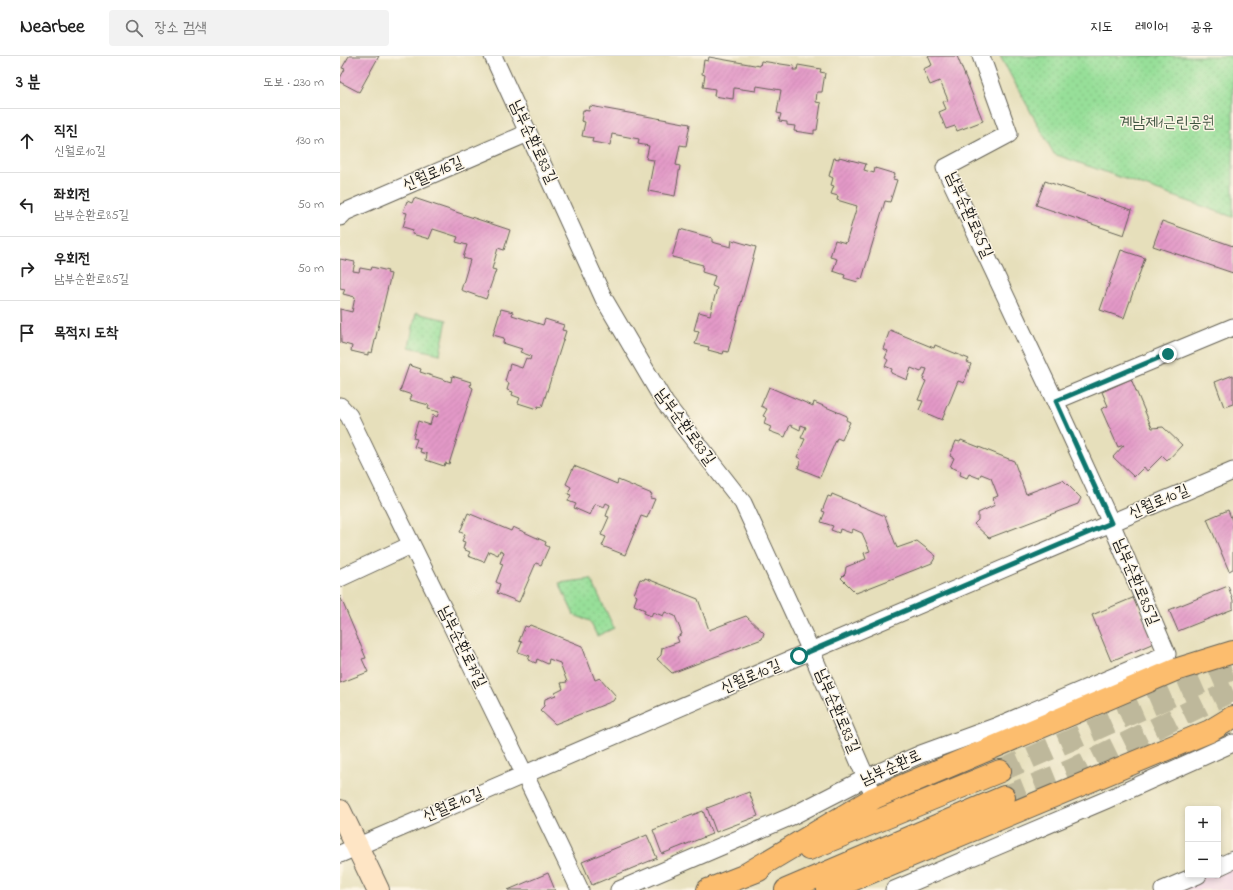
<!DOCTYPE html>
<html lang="ko">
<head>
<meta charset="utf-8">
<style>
  :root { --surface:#fff; --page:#f2f2f2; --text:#222; --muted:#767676; --line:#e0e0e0 }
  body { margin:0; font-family:"Indie Flower","Poor Story",sans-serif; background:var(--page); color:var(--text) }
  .controls { position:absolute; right:12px; bottom:12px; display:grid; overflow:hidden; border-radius:4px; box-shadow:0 2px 6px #0003 }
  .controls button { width:36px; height:36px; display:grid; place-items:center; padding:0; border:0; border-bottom:1px solid var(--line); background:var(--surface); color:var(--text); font:20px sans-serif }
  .stop { position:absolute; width:12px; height:12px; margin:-9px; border:3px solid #0f766e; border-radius:50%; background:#fff }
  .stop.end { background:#0f766e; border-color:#fff; box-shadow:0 1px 4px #0008 }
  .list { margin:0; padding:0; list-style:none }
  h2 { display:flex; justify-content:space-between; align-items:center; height:52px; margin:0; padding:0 16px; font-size:17px }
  h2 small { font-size:13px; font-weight:400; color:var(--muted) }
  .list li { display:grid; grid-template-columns:26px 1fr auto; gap:12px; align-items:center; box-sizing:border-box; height:64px; padding:0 16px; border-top:1px solid var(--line) }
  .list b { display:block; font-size:15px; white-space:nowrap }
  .list p { margin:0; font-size:13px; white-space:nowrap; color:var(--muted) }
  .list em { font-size:13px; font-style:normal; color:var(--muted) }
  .icon { flex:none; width:22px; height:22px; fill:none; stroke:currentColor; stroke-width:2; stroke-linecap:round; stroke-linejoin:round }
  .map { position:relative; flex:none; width:893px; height:834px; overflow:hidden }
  header { display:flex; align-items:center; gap:24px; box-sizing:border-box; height:56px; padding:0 20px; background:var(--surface); border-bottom:1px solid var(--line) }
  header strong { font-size:19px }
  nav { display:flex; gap:22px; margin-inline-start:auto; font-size:14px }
  .search { width:280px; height:36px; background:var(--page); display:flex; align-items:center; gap:10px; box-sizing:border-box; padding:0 14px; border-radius:4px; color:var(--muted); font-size:15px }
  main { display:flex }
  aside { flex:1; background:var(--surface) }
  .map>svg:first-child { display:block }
  .built { fill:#f0d0e5 }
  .park { fill:url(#park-dots); stroke:#5a7e5a }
  .building { fill:url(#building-hatch) }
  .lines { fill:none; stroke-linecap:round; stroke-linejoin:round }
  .primary-tunnel { stroke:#beb89b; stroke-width:22; stroke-dasharray:22 11; stroke-linecap:butt }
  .street-casing { stroke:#636054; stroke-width:19 }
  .secondary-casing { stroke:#636054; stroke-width:24 }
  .primary-casing { stroke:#636054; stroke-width:24 }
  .street { stroke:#fff; stroke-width:17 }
  .secondary { stroke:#fee5c5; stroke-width:22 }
  .primary { stroke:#fcbd6e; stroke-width:22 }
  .route { stroke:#0f766e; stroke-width:5 }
  .labels { text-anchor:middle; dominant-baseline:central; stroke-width:3; stroke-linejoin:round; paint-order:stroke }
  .park-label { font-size:16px; fill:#415642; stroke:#fcf5e5 }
  .street-label { font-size:16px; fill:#1c1c1c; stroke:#fcf5e5 }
</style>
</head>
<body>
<header>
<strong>Nearbee</strong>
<div class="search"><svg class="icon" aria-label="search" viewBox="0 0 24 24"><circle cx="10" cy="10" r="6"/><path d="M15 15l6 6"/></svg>장소 검색</div>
<nav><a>지도</a><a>레이어</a><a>공유</a></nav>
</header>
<main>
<aside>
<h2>3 분<small>도보 · 230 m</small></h2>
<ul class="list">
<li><svg class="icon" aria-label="ahead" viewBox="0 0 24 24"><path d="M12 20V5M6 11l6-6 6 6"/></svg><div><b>직진</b><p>신월로10길</p></div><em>130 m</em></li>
<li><svg class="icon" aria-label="left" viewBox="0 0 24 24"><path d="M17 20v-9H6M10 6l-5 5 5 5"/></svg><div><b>좌회전</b><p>남부순환로85길</p></div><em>50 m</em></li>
<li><svg class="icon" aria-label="right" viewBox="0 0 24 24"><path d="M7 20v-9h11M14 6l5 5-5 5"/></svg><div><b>우회전</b><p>남부순환로85길</p></div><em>50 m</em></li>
<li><svg class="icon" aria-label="arrive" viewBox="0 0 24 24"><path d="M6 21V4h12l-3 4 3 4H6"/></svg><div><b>목적지 도착</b></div></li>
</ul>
</aside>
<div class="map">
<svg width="893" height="834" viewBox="0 0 893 834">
  <defs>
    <pattern id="park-dots" width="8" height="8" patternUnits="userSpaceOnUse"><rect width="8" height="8" fill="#97df99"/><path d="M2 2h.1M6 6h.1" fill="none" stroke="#82bf83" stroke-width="1.8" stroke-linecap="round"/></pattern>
    <pattern id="building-hatch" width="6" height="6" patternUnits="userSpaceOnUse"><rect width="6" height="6" fill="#e399c7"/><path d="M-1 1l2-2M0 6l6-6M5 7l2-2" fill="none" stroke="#c283aa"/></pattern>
  </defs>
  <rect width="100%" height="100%" fill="#fcf5e5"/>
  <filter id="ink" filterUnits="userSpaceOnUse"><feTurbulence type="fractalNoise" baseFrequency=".025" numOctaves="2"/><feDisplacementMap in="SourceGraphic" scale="8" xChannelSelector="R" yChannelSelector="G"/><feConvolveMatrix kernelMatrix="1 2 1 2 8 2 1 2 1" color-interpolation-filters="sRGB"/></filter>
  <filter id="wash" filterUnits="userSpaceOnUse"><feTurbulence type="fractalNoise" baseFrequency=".012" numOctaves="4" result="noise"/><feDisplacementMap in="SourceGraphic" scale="16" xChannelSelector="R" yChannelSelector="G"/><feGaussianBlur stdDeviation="0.9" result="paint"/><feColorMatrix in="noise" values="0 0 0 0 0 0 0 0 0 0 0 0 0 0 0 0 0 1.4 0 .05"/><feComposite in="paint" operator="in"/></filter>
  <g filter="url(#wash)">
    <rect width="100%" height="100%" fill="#e6dfbb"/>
    <!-- built -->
    <path class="built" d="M893 804V834H823L858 819H878Z"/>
    <!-- park -->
    <path class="park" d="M660 0H893V161L714 98Z
      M76 257 107 264 100 298 69 291Z
      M251 523 274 572 257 580 250 565 234 559 219 527Z"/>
    <g id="blocks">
      <!-- building -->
      <path class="building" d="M9 0H39L19 36 0 26V22L5 13 2 12Z
        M588 0H617L643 65 617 75 615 70 606 73 599 56 606 53 603 46 608 44 600 25 590 29 583 13 592 9Z
        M369 1 420 10 421 5 454 10 453 14H457L458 9 481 13 480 16 485 17 482 36H477L476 46 481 47 477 74H474V78L454 75 455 70 447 69V66L439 65 441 58 437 57 441 34 417 30 416 35 394 32 393 43 374 40 375 33 363 31 365 19 362 18 364 4 368 5Z
        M250 50 350 68 346 90 340 89 336 109 340 110 335 140 308 135 314 104 306 103 309 90 298 88 299 83 272 78 270 89 252 86 253 82 242 80 245 66 241 65 243 54 249 55Z
        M499 101 526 108 524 114 534 117 535 112 555 118 553 123 557 124 550 146 545 145 522 223 519 222 518 226 504 222 505 219 493 215 497 203 490 201 495 184 506 187 517 150 497 144 498 140 491 138 494 130 491 129 493 122 489 120 494 102 499 103Z
        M705 125 792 154 784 179 696 149Z
        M74 142 170 174 164 194 158 192 152 213 156 214 146 243 121 234 130 204 123 202 127 189 116 186 118 181 93 173 89 183 72 178 73 174 63 171 67 157 63 156 67 145 72 147Z
        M822 165 893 190V217L813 190Z
        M340 173 372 182V186L391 191 392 184 416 191 388 296 384 295 383 298 368 294 369 291 355 288 359 275 354 274 359 256 370 259 377 232 372 230 375 220 362 216 363 209 332 201Z
        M781 194 805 202 784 262 760 254Z
        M0 203 15 206 13 215 19 216 20 212 31 214 32 211 48 215 47 217 51 218 32 297 28 296V299L11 295 12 290 1 287 0 253 12 256 15 241 3 238 5 233 0 232Z
        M161 253 173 256 172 259 203 269 205 263 224 269 222 274 226 275 202 351 198 350 197 353 178 347 180 342 172 339 173 336 167 334 169 327 165 325 170 308 182 312 186 302 190 304 191 300 180 296 182 293 163 287 164 282 153 279Z
        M550 274 594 292 595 289 629 303 627 306 631 308 624 327 618 325 602 364 579 354 583 345 578 344 586 325 583 324 587 313 583 312 581 316 571 312 567 324 551 317 552 313 545 310 548 304 545 302 548 295 543 293Z
        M69 309 81 313 80 316 111 326 112 320 131 326 130 330 133 332 109 408 105 407 104 410 86 404 87 398 80 396 81 393 74 391 77 383 73 382 78 365 90 369 93 359 97 361 99 356 88 353 89 349 70 344 72 339 60 335Z
        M893 319V348L884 351 875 326Z
        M791 323 812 372 823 371 842 389 827 405 822 400 807 415 804 411 794 421 773 401 784 389 778 391 761 353 768 350 762 336Z
        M429 331 473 350 474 346 507 360 506 364 510 366 502 384 497 382 480 421 458 412 461 403 457 401 465 383 461 382 466 371 461 369 460 374 450 369 445 381 429 375 431 371 424 368 426 361 423 360 427 353 421 350Z
        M621 384 674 405 686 438 723 424 741 442 738 448 649 482 634 468 638 464V457L655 449 653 442 658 440 651 422 641 418 639 422 629 418 627 422 620 419 621 415 610 411 614 402 610 400 616 385 620 386Z
        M234 410 277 428 278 424 312 438 310 442 315 443 307 462 301 460 285 499 262 490 266 481 261 479 269 461 266 460 270 449 266 447 264 451 255 448 250 459 234 452 236 448 228 445 231 439 228 438 231 431 226 428Z
        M492 438 545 460 557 492 577 485 596 500 592 507 516 537 501 522 505 518 506 511 526 503 524 497 530 495 522 477 513 473 511 477 500 473 499 477 491 474 493 470 481 466 485 456 482 455 488 440 491 441Z
        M888 454 893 467V513L889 515 867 463Z
        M128 457 171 475 173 471 206 486 205 489 209 491 201 509 196 507 179 546 157 537 160 528 156 526 163 508 160 507 164 496 160 494 158 499 149 495 144 506 128 500 130 496 123 493 125 486 122 485 125 478 120 476Z
        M305 522 358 543 369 574 406 560 424 577 422 583 332 617 317 603 321 599 322 592 339 586 337 581 342 578 335 560 325 556 323 560 313 556 311 560 304 557 305 554 294 549 297 540 294 538 300 523 304 524Z
        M888 530 893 544V553L838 575 829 554Z
        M0 540 26 602 22 603 28 616 0 627Z
        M795 541 814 587 771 605 752 559Z
        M190 569 242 590 255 624 260 622 276 640 273 645 215 668 200 654 204 650 205 643 216 639 215 637 223 633 221 627 227 626 220 607 209 603 208 608 197 603 196 607 188 604 190 600 178 596 182 586 179 585 185 570 188 571Z
        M409 736 418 760 376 776 367 752Z
        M363 755 372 778 322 798 313 774Z
        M307 779 317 802 252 829 242 806Z
        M208 817 215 834H168Z"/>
    </g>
  </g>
  <g filter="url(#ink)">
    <use href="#blocks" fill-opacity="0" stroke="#636054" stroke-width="1"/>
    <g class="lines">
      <!-- primary-tunnel -->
      <path class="primary-tunnel" d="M660 715 893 613
        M664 741 731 714 893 634"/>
      <!-- street casing -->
      <g class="street-casing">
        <path id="street" d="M153 0 264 243 325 347 403 447 471 595 530 731
          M0 161 5 156 188 77
          M715 345 893 271
          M0 350 9 360C85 518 165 675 240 834
          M0 522 71 489
          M0 798 459 600 893 415
          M878 811 893 804
          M279 834 452 760 526 722 581 698 655 671 827 598 771 467 715 345 605 112 669 78 641 0
          M554 834 766 744 893 687
          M823 834 858 819"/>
      </g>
      <!-- secondary casing -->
      <g class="secondary-casing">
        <path id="secondary" d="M0 755 38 834"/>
      </g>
      <!-- primary casing -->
      <g class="primary-casing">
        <path id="primary" d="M469 793 660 715
          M405 819 534 742 835 614 893 596
          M368 834 419 814
          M446 834 664 741
          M488 834 870 675 893 661"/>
      </g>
      <!-- street -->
      <use href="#street" class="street"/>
      <!-- secondary -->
      <use href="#secondary" class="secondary"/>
      <!-- primary -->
      <use href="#primary" class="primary"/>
    </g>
  </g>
  <g class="lines" filter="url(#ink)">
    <!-- route -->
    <path class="route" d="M459 600 771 467 716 345 828 298"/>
  </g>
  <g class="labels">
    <!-- park labels -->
    <g class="park-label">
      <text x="827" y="67">계남제1근린공원</text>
    </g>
    <!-- street labels -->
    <g class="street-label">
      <text transform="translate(193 86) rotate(65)">남부순환로83길</text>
      <text transform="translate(93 118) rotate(-23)">신월로16길</text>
      <text transform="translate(629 159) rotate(66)">남부순환로85길</text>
      <text transform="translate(345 371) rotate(54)">남부순환로83길</text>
      <text transform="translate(819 446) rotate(-23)">신월로10길</text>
      <text transform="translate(796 526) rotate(67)">남부순환로85길</text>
      <text transform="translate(122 591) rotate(64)">남부순환로79길</text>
      <text transform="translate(411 621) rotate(-23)">신월로10길</text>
      <text transform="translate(497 655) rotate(67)">남부순환로83길</text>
      <text transform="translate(551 712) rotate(-24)">남부순환로</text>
      <text transform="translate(113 749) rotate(-23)">신월로10길</text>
    </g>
  </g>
</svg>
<div class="controls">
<button>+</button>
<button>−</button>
</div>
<div class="stop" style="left:459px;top:600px"></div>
<div class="stop end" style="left:828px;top:298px"></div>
</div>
</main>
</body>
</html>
